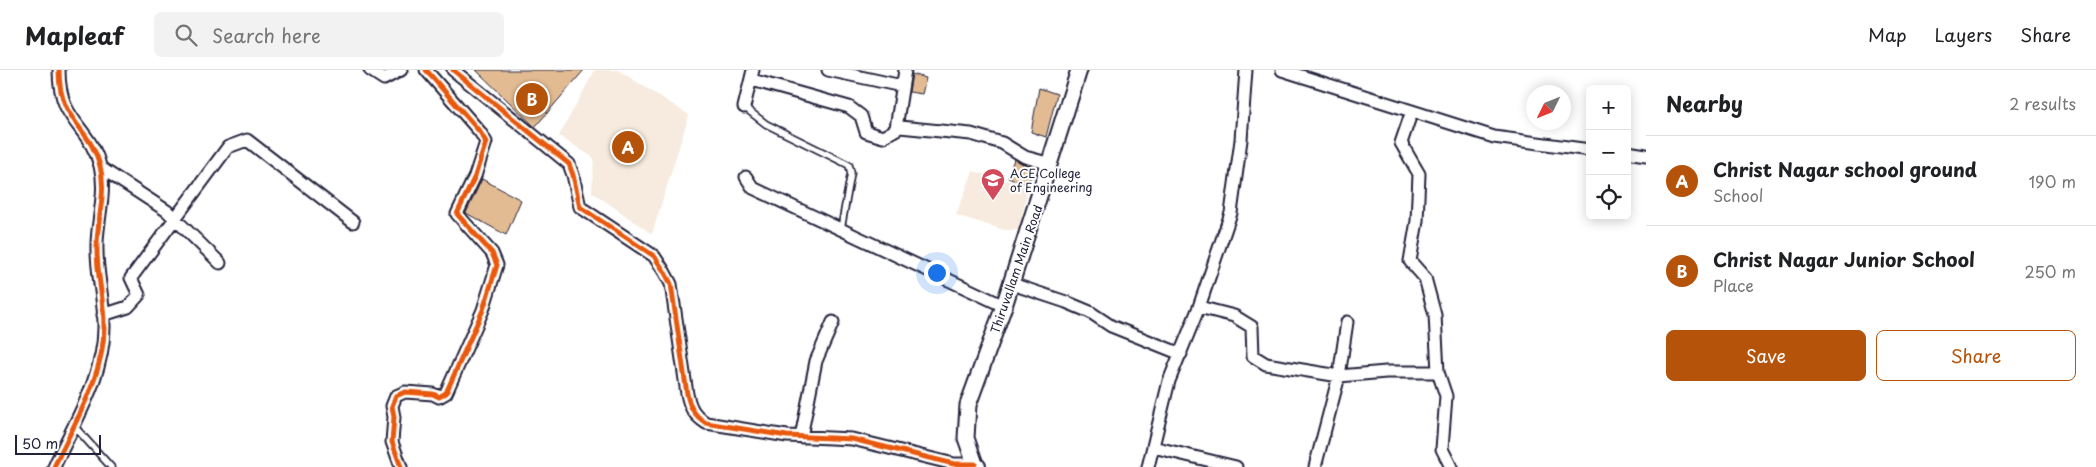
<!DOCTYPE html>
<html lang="en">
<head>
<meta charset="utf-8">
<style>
  :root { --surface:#fff; --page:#f2f2f2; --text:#202124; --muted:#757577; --line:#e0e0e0; --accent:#b45309 }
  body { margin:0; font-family:"Playpen Sans",sans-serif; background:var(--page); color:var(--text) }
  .controls { position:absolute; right:15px; top:15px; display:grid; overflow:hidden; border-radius:8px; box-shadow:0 2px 12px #0003 }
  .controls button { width:45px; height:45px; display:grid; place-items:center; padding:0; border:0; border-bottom:1px solid var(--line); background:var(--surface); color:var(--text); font:25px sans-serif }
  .compass { position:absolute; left:1526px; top:15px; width:45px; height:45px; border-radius:50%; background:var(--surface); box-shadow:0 2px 12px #0003; rotate:227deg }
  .scale { position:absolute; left:15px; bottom:12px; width:86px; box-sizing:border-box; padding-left:5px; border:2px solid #22223b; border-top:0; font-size:14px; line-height:18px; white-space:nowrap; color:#22223b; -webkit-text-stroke:4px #fff; paint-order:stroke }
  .you { position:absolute; left:936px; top:202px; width:18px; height:18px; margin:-12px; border:4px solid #fff; border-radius:50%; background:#1a73e8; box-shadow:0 0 0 8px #1a73e833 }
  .badge { display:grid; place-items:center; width:32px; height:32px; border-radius:50%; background:var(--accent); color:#fff; font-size:16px; font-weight:700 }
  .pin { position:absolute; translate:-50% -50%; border:2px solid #fff; box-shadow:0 1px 5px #0006 }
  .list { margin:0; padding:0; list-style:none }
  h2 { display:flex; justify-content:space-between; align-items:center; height:65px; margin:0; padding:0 20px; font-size:21px }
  h2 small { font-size:16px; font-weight:400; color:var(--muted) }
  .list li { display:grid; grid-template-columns:32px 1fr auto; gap:15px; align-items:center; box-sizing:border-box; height:90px; padding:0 20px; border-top:1px solid var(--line) }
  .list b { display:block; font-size:19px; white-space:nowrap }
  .list p { margin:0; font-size:16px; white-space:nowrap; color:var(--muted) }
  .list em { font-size:16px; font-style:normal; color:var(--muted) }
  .actions { display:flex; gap:10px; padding:15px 20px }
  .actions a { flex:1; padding:11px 0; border:1px solid var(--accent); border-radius:8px; text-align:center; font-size:18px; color:var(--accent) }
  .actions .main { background:var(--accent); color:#fff }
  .icon { flex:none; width:28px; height:28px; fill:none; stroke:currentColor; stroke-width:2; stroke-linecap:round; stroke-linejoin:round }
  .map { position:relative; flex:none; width:1646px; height:397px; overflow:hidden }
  header { display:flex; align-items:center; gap:30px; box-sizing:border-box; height:70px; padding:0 25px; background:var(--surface); border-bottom:1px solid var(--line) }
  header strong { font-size:24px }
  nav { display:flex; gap:28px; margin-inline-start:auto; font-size:18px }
  .search { width:350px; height:45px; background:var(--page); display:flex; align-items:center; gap:12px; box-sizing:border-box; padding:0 18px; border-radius:8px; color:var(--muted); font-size:19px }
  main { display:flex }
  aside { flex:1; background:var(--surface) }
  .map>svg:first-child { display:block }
  .built { fill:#f6ebde }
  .building { fill:#e2bb92; stroke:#22223b }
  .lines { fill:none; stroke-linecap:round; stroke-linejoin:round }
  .service-casing { stroke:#22223b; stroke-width:9 }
  .minor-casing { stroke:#22223b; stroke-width:15 }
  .secondary-casing { stroke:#22223b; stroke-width:19 }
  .service { stroke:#fff; stroke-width:5.5 }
  .minor { stroke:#fff; stroke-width:11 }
  .secondary { stroke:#fff; stroke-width:15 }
  .cycleway-casing { stroke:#fff; stroke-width:8 }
  .cycleway { stroke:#e8590c; stroke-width:5 }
  .labels { text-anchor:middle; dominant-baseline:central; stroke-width:4; stroke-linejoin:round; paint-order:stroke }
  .poi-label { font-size:12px; fill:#22223b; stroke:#fff; text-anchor:start }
  .street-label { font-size:12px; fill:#22223b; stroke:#fff }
</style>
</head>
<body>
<header>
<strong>Mapleaf</strong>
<div class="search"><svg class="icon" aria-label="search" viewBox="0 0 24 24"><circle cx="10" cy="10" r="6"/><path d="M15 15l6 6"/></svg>Search here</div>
<nav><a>Map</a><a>Layers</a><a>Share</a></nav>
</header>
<main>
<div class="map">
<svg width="1646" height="397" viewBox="0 0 1646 397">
  <rect width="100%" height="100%" fill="#fff"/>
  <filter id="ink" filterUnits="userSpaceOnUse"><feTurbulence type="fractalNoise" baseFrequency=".02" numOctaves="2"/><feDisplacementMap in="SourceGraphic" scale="10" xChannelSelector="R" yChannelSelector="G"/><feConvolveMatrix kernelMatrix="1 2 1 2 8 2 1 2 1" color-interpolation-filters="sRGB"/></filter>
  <g filter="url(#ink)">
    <!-- built -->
    <path class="built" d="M595 0H618L689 45 652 164 592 122 594 88 559 66Z
      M973 101 1028 116 1019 160H1004L956 145Z"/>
    <!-- building -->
    <path class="building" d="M476 0H584L535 57Z
      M912 4 926 8 922 24 909 22Z
      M1039 18 1057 24 1046 67 1031 62Z
      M1014 89 1034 97 1028 115 1008 107Z
      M482 109 521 130 506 165 466 143Z"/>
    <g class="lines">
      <!-- service casing -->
      <g class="service-casing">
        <path id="service" d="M744 37 766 54 849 95 851 103 841 159
          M74 356 111 397"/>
      </g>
      <!-- minor casing -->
      <g class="minor-casing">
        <path id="minor" d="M370 0 384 9 401 0
          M453 0 569 94 573 105 580 137 654 186 664 201 671 214 687 324C690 338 694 345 706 353L787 366 852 369 954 394H975
          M828 0 902 16
          M1282 0 1494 67 1590 80
          M752 10 849 37 861 46 866 62 883 67 900 57 971 64 1002 73 1025 87 1051 94
          M744 37 753 0
          M1412 41 1401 73 1419 104 1417 151 1410 191 1425 208 1435 245 1438 302 1446 326 1442 379 1451 397
          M896 58 905 0
          M1627 82 1646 85
          M101 98 167 141 220 193
          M746 107 753 118 1004 236
          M1012 214 1066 232 1090 242 1111 256 1181 284
          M1199 237 1234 246 1252 257 1253 286 1266 294 1339 306 1386 302H1438
          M103 245 128 237 139 225 131 208 228 77 247 70 353 152
          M801 367 816 291 833 252
          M1153 377 1236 397
          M54 397C74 353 105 305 104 255 104 228 96 202 97 175 97 150 107 122 100 96 94 70 77 59 66 37 61 26 59 12 59 0
          M401 397 392 372 394 347 392 336 396 326 405 322 433 324 439 327 446 323 483 240 497 195 492 183 457 144 475 106 486 72 480 62 426 0
          M1148 397 1169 311 1199 237 1231 143 1241 70 1246 0
          M1315 397 1339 306 1347 252"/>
      </g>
      <!-- secondary casing -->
      <g class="secondary-casing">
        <path id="secondary" d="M978 397 975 394 966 368 968 335 1004 236 1079 0"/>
      </g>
      <!-- service -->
      <use href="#service" class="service"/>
      <!-- minor -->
      <use href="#minor" class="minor"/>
      <!-- secondary -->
      <use href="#secondary" class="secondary"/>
      <!-- cycleway casing -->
      <g class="cycleway-casing">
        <path id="cycleway" d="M453 0 569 94 573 105 580 137 654 186 664 201 671 214 687 324C690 338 694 345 706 353L787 366 852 369 954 394H975
          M54 397C74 353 105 305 104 255 104 228 96 202 97 175 97 150 107 122 100 96 94 70 77 59 66 37 61 26 59 12 59 0
          M401 397 392 372 394 347 392 336 396 326 405 322 433 324 439 327 446 323 483 240 497 195 492 183 457 144 475 106 486 72 480 62 426 0"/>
      </g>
      <!-- cycleway -->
      <use href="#cycleway" class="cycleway"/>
    </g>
  </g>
  <!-- icons -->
  <defs>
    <g id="university-pin" transform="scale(1.25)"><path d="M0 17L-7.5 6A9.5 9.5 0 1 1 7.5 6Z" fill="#d1495b" stroke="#fff"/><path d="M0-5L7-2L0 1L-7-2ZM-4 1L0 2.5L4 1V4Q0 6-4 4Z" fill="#fff"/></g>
  </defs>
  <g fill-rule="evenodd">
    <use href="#university-pin" x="993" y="110"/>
  </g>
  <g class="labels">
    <!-- poi labels -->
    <g class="poi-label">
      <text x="1010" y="103">ACE College<tspan x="1010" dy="14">of Engineering</tspan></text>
    </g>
    <!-- street labels -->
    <g class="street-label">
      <text transform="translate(1016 199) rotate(-71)">Thiruvallam Main Road</text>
    </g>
  </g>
</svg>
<div class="controls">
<button>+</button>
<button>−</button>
<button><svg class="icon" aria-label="locate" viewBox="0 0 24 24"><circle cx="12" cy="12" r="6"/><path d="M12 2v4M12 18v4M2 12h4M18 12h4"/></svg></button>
</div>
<svg class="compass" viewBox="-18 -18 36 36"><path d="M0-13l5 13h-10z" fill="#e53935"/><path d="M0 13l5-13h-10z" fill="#757577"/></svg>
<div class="scale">50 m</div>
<div class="you"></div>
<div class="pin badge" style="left:628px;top:77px">A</div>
<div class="pin badge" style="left:532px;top:29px">B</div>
</div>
<aside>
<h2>Nearby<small>2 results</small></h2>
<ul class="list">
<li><span class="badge">A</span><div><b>Christ Nagar school ground</b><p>School</p></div><em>190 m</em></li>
<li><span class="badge">B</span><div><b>Christ Nagar Junior School</b><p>Place</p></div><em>250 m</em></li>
</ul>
<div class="actions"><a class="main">Save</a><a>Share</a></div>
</aside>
</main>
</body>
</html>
